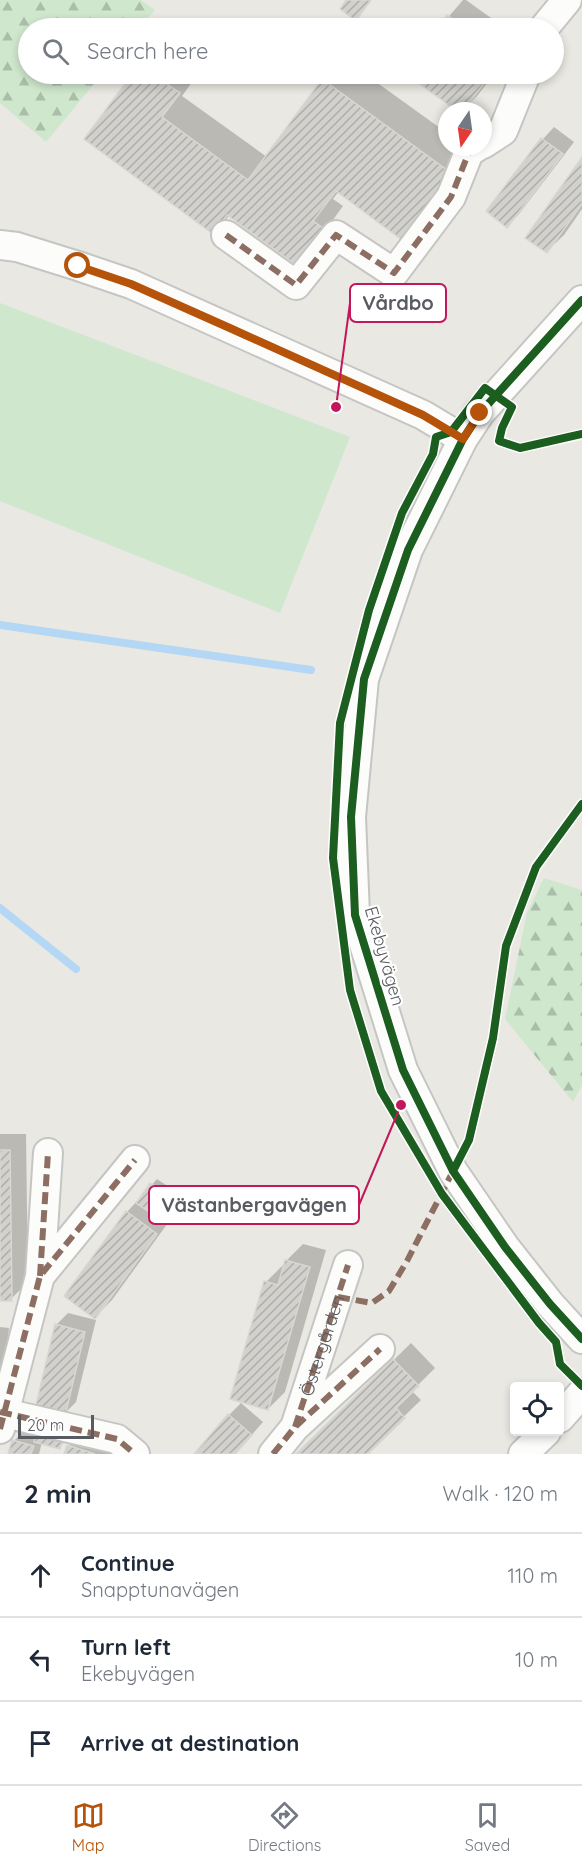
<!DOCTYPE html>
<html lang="en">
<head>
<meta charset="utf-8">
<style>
  :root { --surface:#fff; --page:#f2f2f3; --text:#1f2937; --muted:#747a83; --line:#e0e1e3; --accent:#b45309 }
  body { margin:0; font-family:Quicksand,sans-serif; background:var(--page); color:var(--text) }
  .controls { position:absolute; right:18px; bottom:18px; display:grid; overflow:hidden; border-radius:6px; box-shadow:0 3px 9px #0003 }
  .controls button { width:54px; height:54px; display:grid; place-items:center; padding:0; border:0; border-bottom:2px solid var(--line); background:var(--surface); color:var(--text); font:30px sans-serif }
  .compass { position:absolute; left:438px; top:102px; width:54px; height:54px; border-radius:50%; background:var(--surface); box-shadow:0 3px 9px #0003; rotate:193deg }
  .scale { position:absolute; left:18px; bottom:15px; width:76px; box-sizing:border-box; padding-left:6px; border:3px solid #585c61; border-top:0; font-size:16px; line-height:21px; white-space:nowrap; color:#585c61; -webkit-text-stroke:4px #fff; paint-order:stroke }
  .stop { position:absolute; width:18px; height:18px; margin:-14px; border:4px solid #b45309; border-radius:50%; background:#fff }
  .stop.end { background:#b45309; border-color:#fff; box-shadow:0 2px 6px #0008 }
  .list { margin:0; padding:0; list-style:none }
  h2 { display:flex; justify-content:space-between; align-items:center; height:78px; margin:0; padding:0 24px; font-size:26px }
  h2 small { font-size:20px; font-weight:400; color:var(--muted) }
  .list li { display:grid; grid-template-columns:39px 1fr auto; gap:18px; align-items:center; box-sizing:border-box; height:84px; padding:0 24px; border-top:2px solid var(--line) }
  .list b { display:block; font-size:22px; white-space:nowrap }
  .list p { margin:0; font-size:20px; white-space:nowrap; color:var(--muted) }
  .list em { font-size:20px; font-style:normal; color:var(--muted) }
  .icon { flex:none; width:33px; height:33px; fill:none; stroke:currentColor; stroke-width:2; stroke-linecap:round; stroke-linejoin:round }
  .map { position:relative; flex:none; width:582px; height:1454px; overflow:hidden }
  .search { position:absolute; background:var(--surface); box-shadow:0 3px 9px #0003; left:18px; right:18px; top:18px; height:66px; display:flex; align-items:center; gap:15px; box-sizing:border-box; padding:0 21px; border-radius:33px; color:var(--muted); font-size:22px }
  .sheet { height:330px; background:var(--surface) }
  nav { display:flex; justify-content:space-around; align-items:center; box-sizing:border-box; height:84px; border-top:2px solid var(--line); background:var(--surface); font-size:16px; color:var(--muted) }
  nav a { display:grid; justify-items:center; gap:3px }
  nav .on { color:var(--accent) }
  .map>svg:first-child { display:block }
  .green { fill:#cfe7cd }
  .forest { fill:url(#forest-firs) }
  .shadow { fill:#0003 }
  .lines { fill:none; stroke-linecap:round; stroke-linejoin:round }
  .stream { stroke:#b4d7f6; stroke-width:8 }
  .building { fill:url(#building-hatch); stroke:#d8d7d1; stroke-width:1.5 }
  .street-casing { stroke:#c5c6c4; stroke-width:32 }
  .street { stroke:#fcfcfb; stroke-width:28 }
  .quiet { stroke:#8d6e63; stroke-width:6; stroke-dasharray:12 6; stroke-linecap:butt }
  .cycleway-casing { stroke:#fff; stroke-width:11 }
  .cycleway { stroke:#1b5e20; stroke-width:8 }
  .route { stroke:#b45309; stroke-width:8 }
  .labels { text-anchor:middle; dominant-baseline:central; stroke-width:4.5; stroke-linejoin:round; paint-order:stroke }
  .street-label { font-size:18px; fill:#585c61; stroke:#fff }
  .leader { fill:none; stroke:#c2185b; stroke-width:2 }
  .callout-dot { fill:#c2185b; stroke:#fff; stroke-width:2 }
  .callout { fill:#fff; stroke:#c2185b; stroke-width:2 }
  .callout-label { font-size:20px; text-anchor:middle; font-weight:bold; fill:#585c61 }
</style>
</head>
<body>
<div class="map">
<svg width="582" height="1454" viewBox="0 0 582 1454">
  <defs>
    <pattern id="forest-firs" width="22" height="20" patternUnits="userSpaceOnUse" patternTransform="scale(1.5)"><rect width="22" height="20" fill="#cfe7cd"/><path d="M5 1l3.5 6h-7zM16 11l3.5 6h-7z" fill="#abbeaa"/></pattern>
    <pattern id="building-hatch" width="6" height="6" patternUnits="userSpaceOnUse" patternTransform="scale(1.5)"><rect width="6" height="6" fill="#d2d1cd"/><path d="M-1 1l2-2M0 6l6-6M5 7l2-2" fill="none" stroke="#adadaa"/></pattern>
  </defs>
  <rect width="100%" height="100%" fill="#e9e8e2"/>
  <!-- green -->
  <path class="green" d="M0 303 350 437 280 613 0 501Z"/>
  <!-- forest -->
  <path class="forest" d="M0 0H141L155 10 139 28H28V74H102L46 142 0 103Z
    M544 878 582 890V1085L573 1102 505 1019 527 913Z"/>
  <!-- shadow -->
  <path class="shadow" d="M463 0H466L505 28H439Z
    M134 74H198L182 96 267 157 330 74H365L447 133V147H466L402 238 339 191 333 199 343 206 317 242 230 215 213 232 86 139Z
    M409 74H494L478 95 462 111Z
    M554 127 574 142 519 214 507 226 488 211 543 139Z
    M582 160V209L564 235 547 251Z
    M0 1134H26L28 1282 11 1299H0Z
    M157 1179 175 1191 163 1209 173 1216 112 1300 95 1317 127 1212Z
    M303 1244 326 1250 285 1392 268 1409 266 1282 283 1265H285L286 1261Z
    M68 1313 96 1320 76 1402 64 1414 56 1325Z
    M0 1327 9 1328 6 1361 0 1367Z
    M411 1343 435 1368 412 1391 421 1400 365 1454H298Z
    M241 1403 263 1422 235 1454 229 1415Z
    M25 1429 65 1441 60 1447 42 1442 39 1454H10L14 1441Z
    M80 1434 132 1454H65L68 1446Z"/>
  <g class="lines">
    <!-- stream -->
    <path class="stream" d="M0 625 311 670
      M0 908 76 969"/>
  </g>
  <!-- building -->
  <path class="building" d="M346 0H371L356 21 340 9Z
    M447 15 465 28H437Z
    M132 74H152L180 93 162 117 248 180 322 79 451 173 402 240 336 191 313 221 323 228 296 265 227 215 213 234 84 139Z
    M406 74H491L463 111H457Z
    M541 138 563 154 507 228 486 211Z
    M582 157V204L547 253 525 238Z
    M0 1150H10L12 1301H0Z
    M150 1183 171 1197 157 1217 136 1203Z
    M126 1211 157 1234 95 1319 64 1296Z
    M285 1260 310 1267 268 1410 230 1399 264 1281 278 1285Z
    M55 1324 85 1332 65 1416 35 1409Z
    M393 1359 419 1386 396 1408 405 1418 368 1454H296Z
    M228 1414 252 1435 235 1454H194Z
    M38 1426 64 1433 60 1449 34 1442Z
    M12 1440 34 1446 31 1454H8Z
    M67 1445 95 1454H64Z"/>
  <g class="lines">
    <!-- street casing -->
    <g class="street-casing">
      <path id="street" d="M544 28 567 0
        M483 144 503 131 526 74
        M226 235 296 285 336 235 394 273 451 197 469 152 477 147
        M0 245 17 247 78 266 131 284 423 415 463 439
        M582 300 480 413 463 439 408 550 364 679 351 817 355 915 403 1070 453 1171 505 1247 550 1304 582 1339
        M40 1276 48 1153
        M0 1412 117 1439 135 1454
        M560 1418 582 1393
        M295 1427 348 1265
        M0 1429 40 1276 135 1160
        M273 1454 295 1427 380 1349
        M523 1454 546 1432"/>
    </g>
    <!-- street -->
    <use href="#street" class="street"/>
    <!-- quiet -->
    <g class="quiet">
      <path d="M226 235 296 285 336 235 394 273 451 197 469 152"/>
      <path d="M40 1276 48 1153"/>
      <path d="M338 1297 372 1303 389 1291 407 1261 453 1171"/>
      <path d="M0 1412 117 1439 135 1454"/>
      <path id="s1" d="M295 1427 348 1265"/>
      <path d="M0 1429 40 1276 135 1160"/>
      <path d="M273 1454 295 1427 380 1349"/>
    </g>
    <!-- cycleway casing -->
    <g class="cycleway-casing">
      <path id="cycleway" d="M582 300 480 413 463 439 408 550 364 679 351 817 355 915 403 1070 453 1171 505 1247 550 1304 582 1339
        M582 434 520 448 499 441 502 428 512 407 485 388 451 432 436 437 433 454 402 513 369 610 340 723 333 858 350 990 381 1091 442 1194 539 1323 556 1342 560 1364 582 1386
        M453 1171 469 1140 493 1038 506 946 536 867 582 804"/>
    </g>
    <!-- cycleway -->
    <use href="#cycleway" class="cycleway"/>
  </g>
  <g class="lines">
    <!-- route -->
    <path class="route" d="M78 266 131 284 232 329 423 415 463 439 480 413"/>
  </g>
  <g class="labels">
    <!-- street labels -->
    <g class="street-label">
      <text transform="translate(385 956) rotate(74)">Ekebyvägen</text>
      <text stroke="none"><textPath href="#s1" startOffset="86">Östergården</textPath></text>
    </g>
  </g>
  <!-- callouts -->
  <path class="leader" d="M336 407L350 303M401 1105L359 1205"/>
  <g class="callout-dot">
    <circle cx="336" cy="407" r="6"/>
    <circle cx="401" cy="1105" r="6"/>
  </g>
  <g class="callout">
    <rect x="350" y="284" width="96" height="38" rx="6"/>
    <rect x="149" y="1186" width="210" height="38" rx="6"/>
  </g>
  <g class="callout-label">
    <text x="398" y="310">Vårdbo</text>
    <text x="254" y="1212">Västanbergavägen</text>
  </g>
</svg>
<div class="controls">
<button><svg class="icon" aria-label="locate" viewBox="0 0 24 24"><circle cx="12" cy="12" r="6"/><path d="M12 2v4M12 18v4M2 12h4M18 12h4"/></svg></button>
</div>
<svg class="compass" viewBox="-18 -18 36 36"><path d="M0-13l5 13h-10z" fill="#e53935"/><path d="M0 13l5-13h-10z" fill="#747a83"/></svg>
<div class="scale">20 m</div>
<div class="stop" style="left:78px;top:266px"></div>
<div class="stop end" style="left:480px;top:413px"></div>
<div class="search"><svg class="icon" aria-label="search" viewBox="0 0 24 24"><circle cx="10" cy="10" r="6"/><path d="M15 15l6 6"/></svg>Search here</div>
</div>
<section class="sheet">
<h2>2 min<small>Walk · 120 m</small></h2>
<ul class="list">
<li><svg class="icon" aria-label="ahead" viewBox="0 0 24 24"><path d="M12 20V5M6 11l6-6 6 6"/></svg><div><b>Continue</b><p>Snapptunavägen</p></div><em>110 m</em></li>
<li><svg class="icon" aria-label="left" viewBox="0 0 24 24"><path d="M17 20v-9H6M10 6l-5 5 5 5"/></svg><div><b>Turn left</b><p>Ekebyvägen</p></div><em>10 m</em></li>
<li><svg class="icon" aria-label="arrive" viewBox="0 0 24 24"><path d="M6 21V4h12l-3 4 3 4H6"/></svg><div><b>Arrive at destination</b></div></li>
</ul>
</section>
<nav>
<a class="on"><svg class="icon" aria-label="map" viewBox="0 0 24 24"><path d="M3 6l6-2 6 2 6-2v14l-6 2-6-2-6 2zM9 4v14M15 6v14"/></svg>Map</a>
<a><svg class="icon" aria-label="directions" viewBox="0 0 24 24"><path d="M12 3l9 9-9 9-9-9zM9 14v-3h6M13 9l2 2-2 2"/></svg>Directions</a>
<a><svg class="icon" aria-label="saved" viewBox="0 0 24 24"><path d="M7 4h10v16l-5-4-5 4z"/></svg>Saved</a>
</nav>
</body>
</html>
